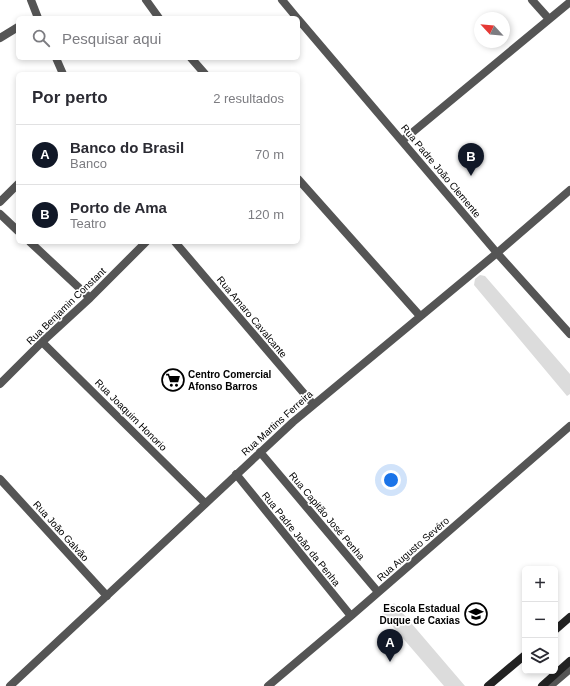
<!DOCTYPE html>
<html lang="pt">
<head>
<meta charset="utf-8">
<style>
  :root { --surface:#fff; --page:#f2f2f3; --text:#2b2b33; --muted:#7c7c81; --line:#e1e1e2; --accent:#111827 }
  body { margin:0; font-family:Arial,sans-serif; background:var(--page); color:var(--text) }
  .controls { position:absolute; right:12px; bottom:12px; display:grid; overflow:hidden; border-radius:6px; box-shadow:0 2px 6px #0003 }
  .controls button { width:36px; height:36px; display:grid; place-items:center; padding:0; border:0; border-bottom:1px solid var(--line); background:var(--surface); color:var(--text); font:20px sans-serif }
  .compass { position:absolute; left:474px; top:12px; width:36px; height:36px; border-radius:50%; background:var(--surface); box-shadow:0 2px 6px #0003; rotate:296deg }
  .you { position:absolute; left:391px; top:480px; width:14px; height:14px; margin:-10px; border:3px solid #fff; border-radius:50%; background:#1a73e8; box-shadow:0 0 0 6px #1a73e833 }
  .badge { display:grid; place-items:center; width:26px; height:26px; border-radius:50%; background:var(--accent); color:#fff; font-size:13px; font-weight:700 }
  .pin { position:absolute; translate:-50% -33px; filter:drop-shadow(0 1px 2px #0008) }
  .pin::after { content:''; position:absolute; top:21px; width:14px; height:12px; background:inherit; clip-path:polygon(0 0,100% 0,50% 100%) }
  .list { margin:0; padding:0; list-style:none }
  h2 { display:flex; justify-content:space-between; align-items:center; height:52px; margin:0; padding:0 16px; font-size:17px }
  h2 small { font-size:13px; font-weight:400; color:var(--muted) }
  .list li { display:grid; grid-template-columns:26px 1fr auto; gap:12px; align-items:center; box-sizing:border-box; height:60px; padding:0 16px; border-top:1px solid var(--line) }
  .list b { display:block; font-size:15px; white-space:nowrap }
  .list p { margin:0; font-size:13px; white-space:nowrap; color:var(--muted) }
  .list em { font-size:13px; font-style:normal; color:var(--muted) }
  .icon { flex:none; width:22px; height:22px; fill:none; stroke:currentColor; stroke-width:2; stroke-linecap:round; stroke-linejoin:round }
  .map { position:relative; flex:none; width:570px; height:686px; overflow:hidden }
  .search { position:absolute; background:var(--surface); box-shadow:0 2px 6px #0003; left:16px; top:16px; width:284px; height:44px; display:flex; align-items:center; gap:10px; box-sizing:border-box; padding:0 14px; border-radius:6px; color:var(--muted); font-size:15px }
  .panel { position:absolute; background:var(--surface); box-shadow:0 2px 6px #0003; left:16px; top:72px; width:284px; height:172px; border-radius:6px }
  .map>svg:first-child { display:block }
  .green { fill:#dcdcdc }
  .lines { fill:none; stroke-linecap:round; stroke-linejoin:round }
  .street { stroke:#555; stroke-width:8 }
  .secondary { stroke:#222; stroke-width:8 }
  .labels { text-anchor:middle; dominant-baseline:central; stroke-width:3.5; stroke-linejoin:round; paint-order:stroke }
  .street-label { font-size:10px; fill:#000; stroke:#fff }
  .poi-label { font-size:10px; font-weight:bold; fill:#000; stroke:#fff; text-anchor:start }
</style>
</head>
<body>
<div class="map">
<svg width="570" height="686" viewBox="0 0 570 686">
  <rect width="100%" height="100%" fill="#fff"/>
  <!-- green -->
  <path class="green" d="M480 275 485 276 570 374V394L567 396 474 285 475 279Z
    M394 603 465 686H444L382 614Z"/>
  <g class="lines">
    <!-- street -->
    <path class="street" d="M31 0 38 18
      M146 0 159 18
      M282 0 297 18
      M532 0 549 19
      M298 19 497 253 570 334
      M0 38 18 27
      M56 58 63 74
      M191 58 205 74
      M402 141 570 2
      M298 179 420 316
      M0 202 18 184
      M0 214 18 231
      M30 242 90 298
      M175 242 313 404
      M42 342 205 503
      M0 384 42 342 90 298 146 242
      M260 452 378 592
      M236 474 351 616
      M0 479 107 596
      M10 686 293 422 497 253 570 190
      M268 686 351 616 570 426
      M550 686 570 669"/>
    <!-- secondary -->
    <path class="secondary" d="M555 630 570 617
      M488 686 525 655
      M542 686 570 661"/>
  </g>
  <!-- icons -->
  <defs>
    <g id="supermarket-ring" transform="scale(1.15)"><circle r="9.5" fill="#fff" stroke="#000" stroke-width="1.5"/><path d="M-6-5.5h2.5l.6 2H6L4.5 2H-2.5L-4.4-4H-6ZM-1.5 3.2a1.3 1.3 0 1 0 .1 0ZM3 3.2a1.3 1.3 0 1 0 .1 0Z" fill="#000"/></g>
    <g id="school-ring" transform="scale(1.15)"><circle r="9.5" fill="#fff" stroke="#000" stroke-width="1.5"/><path d="M0-5L7-2L0 1L-7-2ZM-4 1L0 2.5L4 1V4Q0 6-4 4Z" fill="#000"/></g>
  </defs>
  <g fill-rule="evenodd">
    <use href="#supermarket-ring" x="173" y="380"/>
    <use href="#school-ring" x="476" y="614"/>
  </g>
  <g class="labels">
    <!-- street labels -->
    <g class="street-label">
      <text transform="translate(441 171) rotate(50)">Rua Padre João Clemente</text>
      <text transform="translate(66 306) rotate(-44)">Rua Benjamin Constant</text>
      <text transform="translate(252 317) rotate(50)">Rua Amaro Cavalcante</text>
      <text transform="translate(131 415) rotate(45)">Rua Joaquim Honorio</text>
      <text transform="translate(277 423) rotate(-42)">Rua Martins Ferreira</text>
      <text transform="translate(327 516) rotate(50)">Rua Capitão José Penha</text>
      <text transform="translate(61 531) rotate(48)">Rua João Galvão</text>
      <text transform="translate(301 539) rotate(51)">Rua Padre João da Penha</text>
      <text transform="translate(413 549) rotate(-41)">Rua Augusto Sevéro</text>
    </g>
    <!-- poi labels -->
    <g class="poi-label">
      <text x="188" y="374">Centro Comercial<tspan x="188" dy="12">Afonso Barros</tspan></text>
      <text x="460" y="608" text-anchor="end">Escola Estadual<tspan x="460" dy="12">Duque de Caxias</tspan></text>
    </g>
  </g>
</svg>
<div class="controls">
<button>+</button>
<button>−</button>
<button><svg class="icon" aria-label="layers" viewBox="0 0 24 24"><path d="M12 4l9 5-9 5-9-5zM3 14l9 5 9-5"/></svg></button>
</div>
<svg class="compass" viewBox="-18 -18 36 36"><path d="M0-13l5 13h-10z" fill="#e53935"/><path d="M0 13l5-13h-10z" fill="#7c7c81"/></svg>
<div class="you"></div>
<div class="pin badge" style="left:390px;top:662px">A</div>
<div class="pin badge" style="left:471px;top:176px">B</div>
<div class="search"><svg class="icon" aria-label="search" viewBox="0 0 24 24"><circle cx="10" cy="10" r="6"/><path d="M15 15l6 6"/></svg>Pesquisar aqui</div>
<section class="panel">
<h2>Por perto<small>2 resultados</small></h2>
<ul class="list">
<li><span class="badge">A</span><div><b>Banco do Brasil</b><p>Banco</p></div><em>70 m</em></li>
<li><span class="badge">B</span><div><b>Porto de Ama</b><p>Teatro</p></div><em>120 m</em></li>
</ul>
</section>
</div>
</body>
</html>
